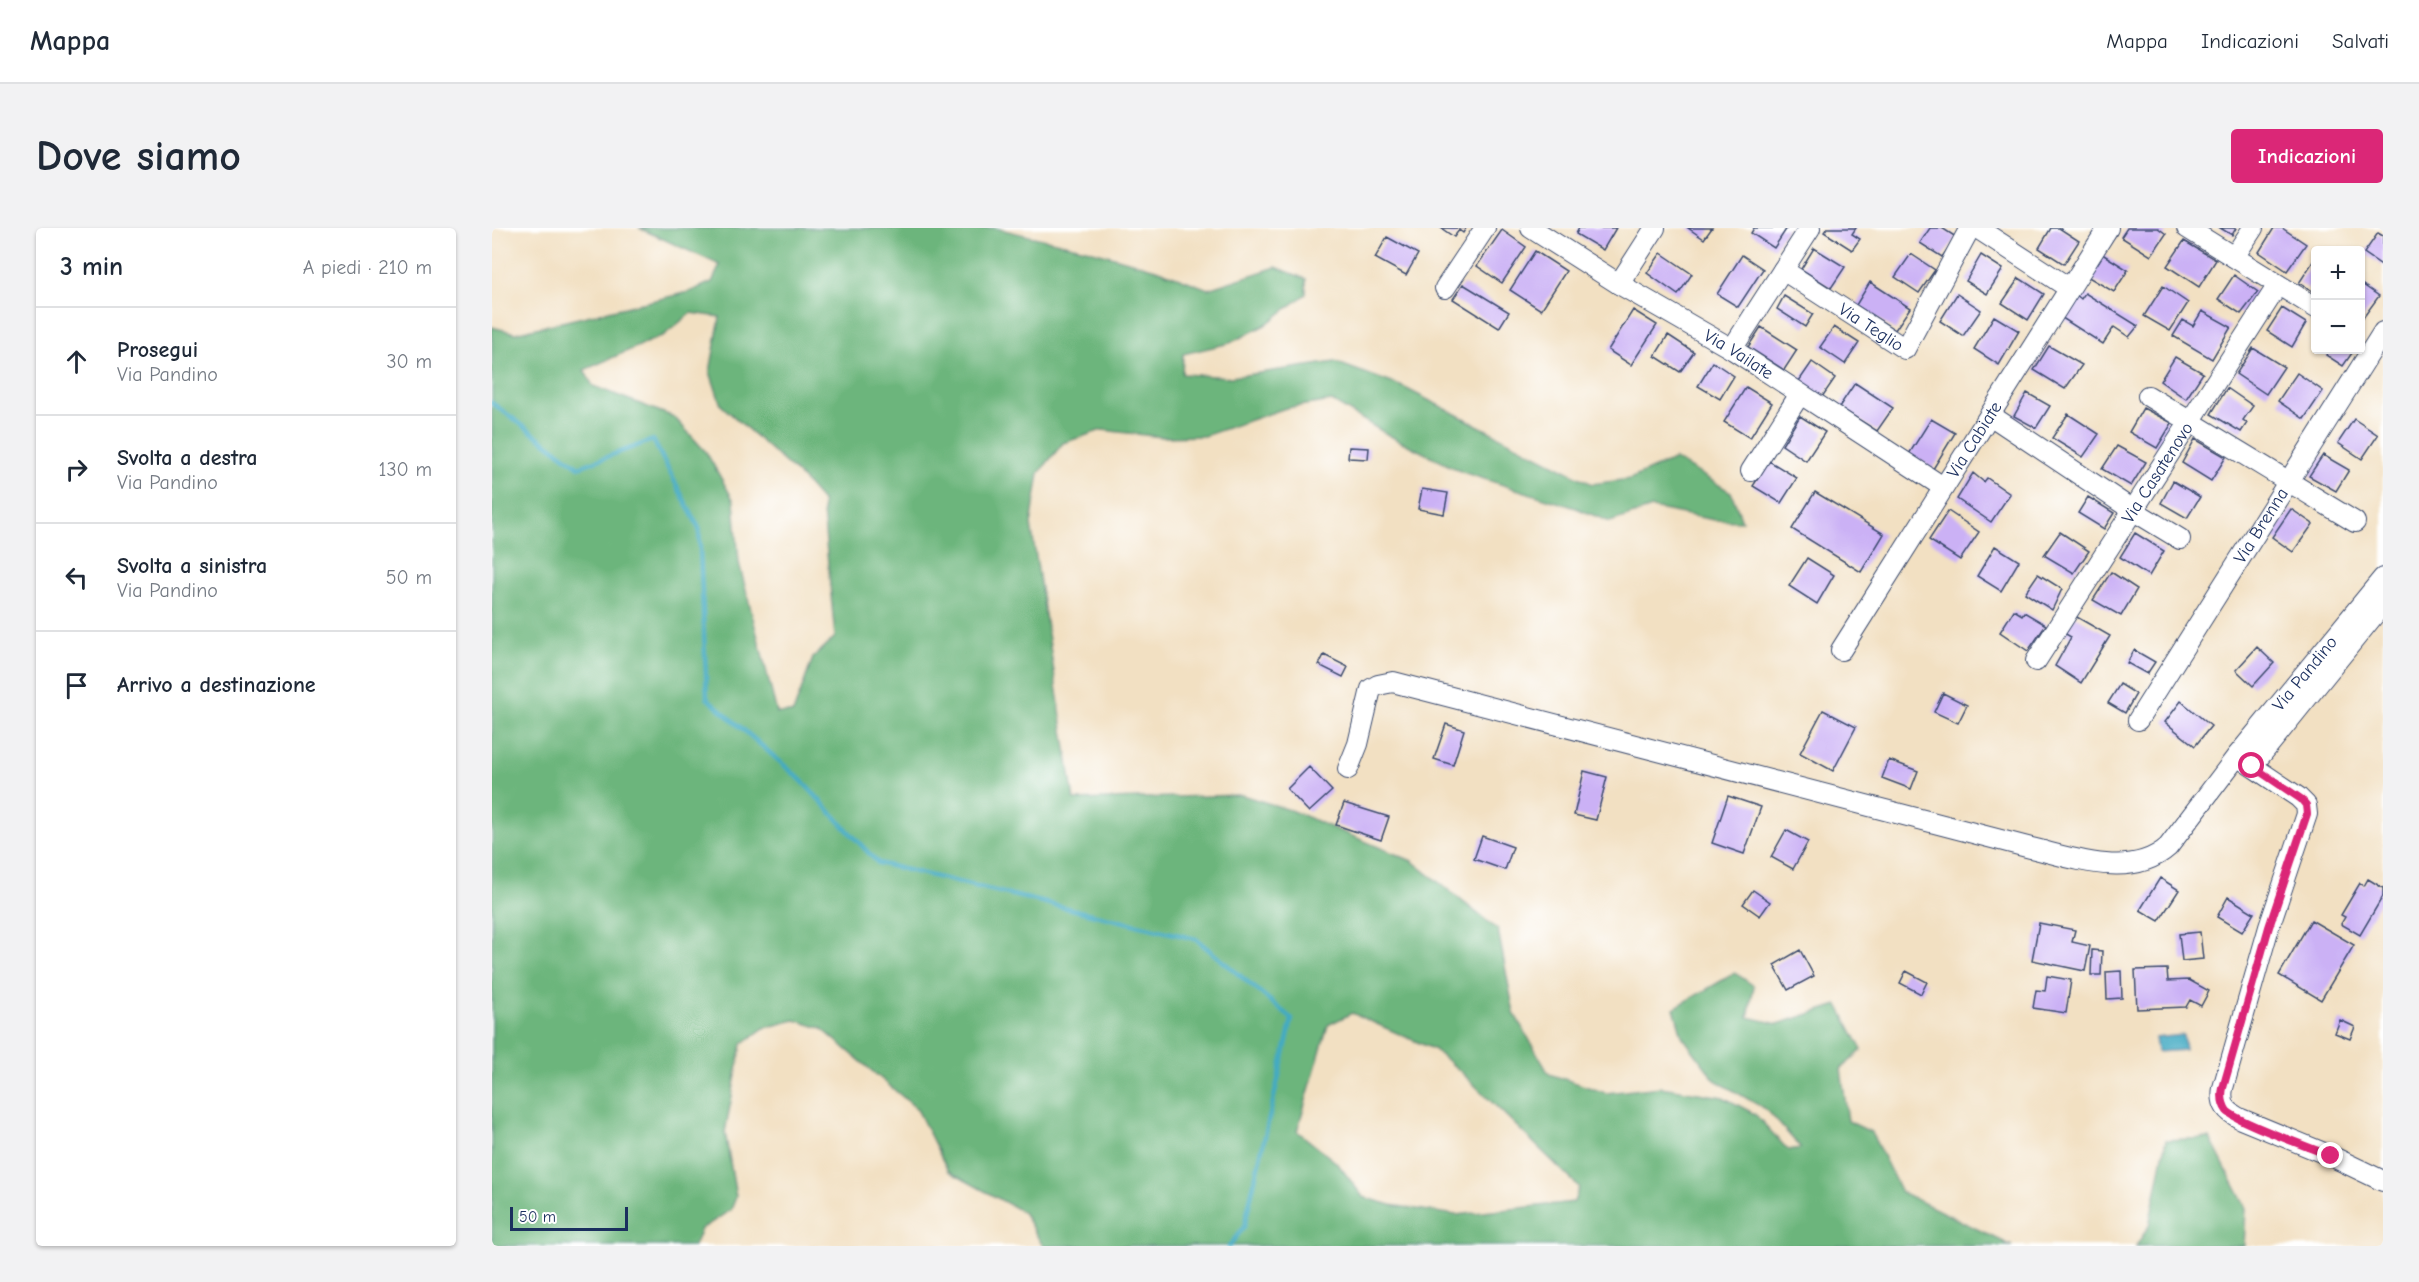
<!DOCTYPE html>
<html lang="it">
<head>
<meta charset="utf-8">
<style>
  :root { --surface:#fff; --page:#f2f2f3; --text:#1f2937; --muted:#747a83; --line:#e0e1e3; --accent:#db2777 }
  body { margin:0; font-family:"Comic Neue",sans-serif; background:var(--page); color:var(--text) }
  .controls { position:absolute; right:18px; top:18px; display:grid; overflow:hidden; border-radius:6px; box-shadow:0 2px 4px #0004 }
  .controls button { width:54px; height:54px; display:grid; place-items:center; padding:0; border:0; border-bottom:2px solid var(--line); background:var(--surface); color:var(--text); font:30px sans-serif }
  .scale { position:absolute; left:18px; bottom:15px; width:118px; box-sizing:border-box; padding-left:6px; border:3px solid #1b2f5e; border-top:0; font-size:16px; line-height:21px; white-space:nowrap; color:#1b2f5e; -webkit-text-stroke:4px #fff; paint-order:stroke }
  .stop { position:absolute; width:18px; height:18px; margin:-14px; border:4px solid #db2777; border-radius:50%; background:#fff }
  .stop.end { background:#db2777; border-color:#fff; box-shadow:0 2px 6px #0008 }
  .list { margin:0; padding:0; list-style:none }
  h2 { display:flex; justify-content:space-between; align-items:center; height:78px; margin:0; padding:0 24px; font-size:26px }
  h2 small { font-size:20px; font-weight:400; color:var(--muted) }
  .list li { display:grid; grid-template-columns:39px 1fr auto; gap:18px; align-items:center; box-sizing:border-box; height:108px; padding:0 24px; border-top:2px solid var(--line) }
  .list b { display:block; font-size:22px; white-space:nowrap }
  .list p { margin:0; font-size:20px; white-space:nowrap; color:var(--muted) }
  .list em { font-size:20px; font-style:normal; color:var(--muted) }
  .icon { flex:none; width:33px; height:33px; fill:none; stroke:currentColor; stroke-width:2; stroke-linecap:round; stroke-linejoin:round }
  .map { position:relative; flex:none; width:1891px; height:1018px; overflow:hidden; border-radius:6px }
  header { display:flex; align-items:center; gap:36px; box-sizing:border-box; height:84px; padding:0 30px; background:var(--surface); border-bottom:2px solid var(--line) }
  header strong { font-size:28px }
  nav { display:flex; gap:33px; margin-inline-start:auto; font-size:21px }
  .intro { display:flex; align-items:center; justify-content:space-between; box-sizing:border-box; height:144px; padding:0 36px }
  h1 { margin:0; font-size:42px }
  .button { padding:15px 27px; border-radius:6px; background:var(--accent); color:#fff; font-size:21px; font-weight:700 }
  main { display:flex; gap:36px; padding:0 36px }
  aside { flex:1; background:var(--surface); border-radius:6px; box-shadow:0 2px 4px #0004 }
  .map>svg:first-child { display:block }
  .forest { fill:#6cb57b; stroke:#44726c; stroke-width:1.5; fill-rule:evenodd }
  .water { fill:#43aac3; stroke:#2f6c90; stroke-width:1.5 }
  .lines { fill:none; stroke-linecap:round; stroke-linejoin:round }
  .stream { stroke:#43aac3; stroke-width:4.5 }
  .building { fill:#cbb1f5 }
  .minor-casing { stroke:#3b4a6d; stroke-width:22 }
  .minor { stroke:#fff; stroke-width:20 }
  .route { stroke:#db2777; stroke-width:8 }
  .labels { text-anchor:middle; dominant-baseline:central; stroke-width:4.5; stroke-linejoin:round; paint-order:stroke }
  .street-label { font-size:18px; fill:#1b2f5e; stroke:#fff }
</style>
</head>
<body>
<header>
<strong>Mappa</strong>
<nav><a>Mappa</a><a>Indicazioni</a><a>Salvati</a></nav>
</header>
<div class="intro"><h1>Dove siamo</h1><a class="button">Indicazioni</a></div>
<main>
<aside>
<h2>3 min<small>A piedi · 210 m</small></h2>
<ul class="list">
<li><svg class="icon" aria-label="ahead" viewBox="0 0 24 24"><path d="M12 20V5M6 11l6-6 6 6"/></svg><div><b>Prosegui</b><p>Via Pandino</p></div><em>30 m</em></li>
<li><svg class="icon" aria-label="right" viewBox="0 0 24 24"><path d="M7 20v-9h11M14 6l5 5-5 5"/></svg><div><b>Svolta a destra</b><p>Via Pandino</p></div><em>130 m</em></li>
<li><svg class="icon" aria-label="left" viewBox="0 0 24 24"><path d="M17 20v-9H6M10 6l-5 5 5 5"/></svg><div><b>Svolta a sinistra</b><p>Via Pandino</p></div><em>50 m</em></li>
<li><svg class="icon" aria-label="arrive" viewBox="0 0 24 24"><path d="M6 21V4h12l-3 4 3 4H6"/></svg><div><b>Arrivo a destinazione</b></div></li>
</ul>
</aside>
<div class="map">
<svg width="1891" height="1018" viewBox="0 0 1891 1018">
  <rect width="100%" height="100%" fill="#fff"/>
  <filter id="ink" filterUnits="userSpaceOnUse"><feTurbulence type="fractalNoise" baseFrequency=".0167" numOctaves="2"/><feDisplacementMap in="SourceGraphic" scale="12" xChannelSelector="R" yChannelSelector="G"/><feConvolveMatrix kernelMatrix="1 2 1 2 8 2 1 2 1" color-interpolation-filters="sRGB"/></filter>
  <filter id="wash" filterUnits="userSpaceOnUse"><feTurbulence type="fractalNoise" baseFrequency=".008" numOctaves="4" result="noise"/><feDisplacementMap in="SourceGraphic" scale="24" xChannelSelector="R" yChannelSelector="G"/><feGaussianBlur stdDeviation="1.35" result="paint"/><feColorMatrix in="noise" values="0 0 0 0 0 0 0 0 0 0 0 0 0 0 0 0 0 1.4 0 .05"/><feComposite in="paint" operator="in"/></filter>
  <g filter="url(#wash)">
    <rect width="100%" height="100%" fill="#f2e0c2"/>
    <!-- forest -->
    <path class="forest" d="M147 0H503L594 21 664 41 716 61 784 39 814 51V66L773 97 738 115 691 126 690 146 739 149 843 134 911 159 1100 256 1138 251 1183 231 1239 264 1250 293 1222 292 1160 280 1118 294 1084 280 970 244 898 208 840 173 794 180 712 208 670 209 610 202 571 215 547 245 539 297 582 572 750 567 798 582 920 633 1006 702 1022 785 1057 846 1114 865 1169 859 1231 869 1263 886 1296 922 1309 920 1275 882 1223 852 1190 808 1182 780 1243 745 1262 758 1256 789 1286 796 1346 777 1370 822 1349 841 1356 893 1379 904 1409 964 1520 1018H551L531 984 456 943 425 881 329 800 303 792 272 800 250 816 233 904 244 969 239 982 209 1001 202 1018H0V99L23 105 197 64 220 54 228 37ZM199 85 228 89 218 144 229 177 308 248 330 273 343 409 321 430 301 485H285L247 335 242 273 214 224 182 189 101 158 92 142 172 107ZM860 785 941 821 967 842 1087 959 1082 974 964 987 899 977 871 969 846 936 805 903 836 797Z
      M1718 910 1754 980 1752 1018H1644L1657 998 1674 912Z"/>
    <!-- water -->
    <path class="water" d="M1691 807 1693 822 1665 824 1663 810Z"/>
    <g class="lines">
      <!-- stream -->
      <path class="stream" d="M0 175 87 239 161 212 207 300 215 470 309 552 386 635 704 711 800 791 752 999 737 1018"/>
    </g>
    <g id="blocks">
      <!-- building -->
      <path class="building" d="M949 0H974L971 5 967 2 962 9Z
        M1087 0H1124L1111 22 1084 6Z
        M1196 0H1220L1212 11Z
        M1262 0H1295L1282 20 1259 5Z
        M1335 0H1364L1360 6 1368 11 1360 22 1332 4Z
        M1438 0H1450L1464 9 1450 29 1428 15Z
        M1559 0H1567L1587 13 1572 36 1547 20Z
        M1635 0H1666L1674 6 1659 28 1629 9Z
        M1728 0H1744L1740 7Z
        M1782 0H1790L1814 16 1795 43 1767 24Z
        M1010 2 1034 19 1010 55 985 38Z
        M1886 5 1891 8V38L1872 25Z
        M895 9 926 26 914 47 883 30Z
        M1692 13 1724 32 1707 59 1675 38Z
        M1322 20 1353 39 1339 60 1309 41Z
        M1043 23 1074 43 1049 82 1018 62Z
        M1607 24 1636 42 1622 64 1593 47Z
        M1169 25 1200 46 1186 67 1155 45Z
        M1419 26 1443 42 1427 65 1403 49Z
        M1250 27 1271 41 1246 79 1225 66Z
        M1489 27 1511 41 1495 66 1474 53Z
        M1824 29V65L1807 55Z
        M1742 47 1766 64 1749 86 1726 71Z
        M1527 50 1552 66 1536 92 1510 75Z
        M1378 54 1418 80 1403 102 1364 77Z
        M1868 55 1887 68 1868 94Z
        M971 56 1017 84 1007 100 961 71Z
        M1671 58 1696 75 1678 103 1652 88Z
        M1582 65 1589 71 1593 65 1646 98 1637 109 1622 99 1611 116 1567 88Z
        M1465 66 1489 82 1471 108 1448 93Z
        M1292 68 1321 86 1313 99 1285 81Z
        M1790 80 1814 95 1800 119 1775 103Z
        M1141 82 1165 97 1139 137 1116 122Z
        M1710 83 1739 99 1720 131 1681 108 1691 92 1701 98Z
        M1502 88 1527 103 1507 137 1482 121Z
        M1269 99 1305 122 1292 142 1256 119Z
        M1342 99 1367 115 1353 136 1328 119Z
        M1176 107 1202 124 1188 144 1163 128Z
        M1557 118 1590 137 1573 161 1542 142Z
        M1761 120 1792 139 1774 166 1744 146Z
        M1838 122H1854L1860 125 1851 138 1834 127Z
        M1683 129 1711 145 1694 171 1668 153Z
        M1221 134 1242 148 1228 171 1206 158Z
        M1320 134 1343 150 1330 169 1307 153Z
        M1805 145 1831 163 1812 191 1786 173Z
        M1363 155 1401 180 1385 203 1347 179Z
        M1254 159 1280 175 1258 210 1232 194Z
        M1735 160 1761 178 1751 192 1755 195 1749 204 1719 186Z
        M1535 165 1558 178 1544 200 1522 188Z
        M1651 180 1680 195 1665 220 1637 204Z
        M1576 186 1607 206 1591 229 1560 210Z
        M1308 188 1333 204 1314 233 1290 217Z
        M1439 191 1463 205 1441 241 1417 226Z
        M1862 191 1886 207 1870 231 1846 215Z
        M1703 211 1734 229 1719 253 1690 235Z
        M1625 218 1654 234 1639 258 1610 241Z
        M857 219 877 220 876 231 856 230Z
        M1831 227 1857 242 1844 263 1817 248Z
        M1277 233 1305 250 1289 275 1261 258Z
        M1481 245 1492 254 1495 250 1518 266 1499 294 1465 271Z
        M1681 253 1708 269 1695 290 1669 275Z
        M930 261 956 265 952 286 926 281Z
        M1323 264 1392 306 1369 344 1300 301Z
        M1596 269 1622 285 1612 301 1586 285Z
        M1799 281 1821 296 1801 324 1780 309Z
        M1456 283 1487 304 1468 332 1437 312Z
        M1568 304 1597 323 1582 345 1552 327Z
        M1643 305 1672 323 1657 348 1628 329Z
        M1503 318 1527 333 1509 363 1485 348Z
        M1315 330 1342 347 1325 376 1297 358Z
        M1619 344 1645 361 1629 388 1601 372Z
        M1546 346 1570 361 1560 382 1533 365Z
        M1522 382 1530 387 1532 384 1554 397 1536 423 1508 404Z
        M1583 388 1618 408 1589 455 1563 438 1579 409 1572 405Z
        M1765 419 1782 435 1761 458 1744 442Z
        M1642 422 1663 434 1655 446 1635 435Z
        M832 427 856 439 851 449 827 437Z
        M1628 456 1644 466 1633 485 1616 475Z
        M1451 465 1475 477 1466 495 1442 484Z
        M1689 473 1719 498 1703 518 1673 494Z
        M1331 482 1364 499 1341 543 1308 525Z
        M954 496 972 502 961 537 942 531Z
        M1397 532 1426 543 1419 561 1390 550Z
        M817 539 840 563 817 584 795 561Z
        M1092 543 1115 549 1104 592 1082 587Z
        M1236 568 1269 579 1252 626 1220 615Z
        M852 575 897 589 889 612 844 597Z
        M1294 602 1316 614 1301 641 1279 629Z
        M990 608 1021 619 1013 642 982 631Z
        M1668 650 1687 662 1667 693 1648 682Z
        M1876 651 1891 660V668L1868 707 1849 696 1853 689 1849 687 1868 655 1872 658Z
        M1261 662 1278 674 1268 688 1251 676Z
        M1736 669 1762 685 1750 704 1725 689Z
        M1819 692 1862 717 1829 772 1787 747Z
        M1547 695 1583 702 1580 714 1598 718 1593 743 1540 732Z
        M1708 704 1711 731 1690 733 1687 706Z
        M1308 722 1322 748 1296 762 1282 737Z
        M1600 722 1610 723 1609 747H1599Z
        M1675 741 1676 753 1697 752 1717 763 1709 778 1698 772 1694 779 1645 781 1643 742Z
        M1414 743 1435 754 1429 766 1408 755Z
        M1629 743 1630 770 1615 771 1614 744Z
        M1555 748 1579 752 1574 785 1541 780 1544 762 1553 763Z
        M1848 792 1863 799 1858 811 1843 805Z"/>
    </g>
  </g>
  <g filter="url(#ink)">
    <use href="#blocks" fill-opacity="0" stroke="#3b4a6d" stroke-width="1.5"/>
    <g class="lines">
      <!-- minor casing -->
      <g class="minor-casing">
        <g id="minor">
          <path id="s1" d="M1039 0 1127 56 1240 121 1451 259"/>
          <path d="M1485 0 1577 60"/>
          <path d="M1695 0 1824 80"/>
          <path d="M1742 29 1761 0"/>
          <path id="s2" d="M1291 42 1413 121 1478 0"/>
          <path d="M1127 56 1163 0"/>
          <path d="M953 60 993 0"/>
          <path d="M1240 121 1318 0"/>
          <path d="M1656 168 1863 294"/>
          <path d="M1498 187 1642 283 1688 311"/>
          <path d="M1259 243 1308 166"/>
          <path id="s3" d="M1349 422 1616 0"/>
          <path id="s4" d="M1544 433 1786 57"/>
          <path id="s5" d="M1646 492 1891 104"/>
          <path d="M1745 528 1806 569 1814 577 1815 586 1777 699 1731 860C1728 877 1735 884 1749 891L1839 928 1891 953"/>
          <path d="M1760 538 1891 376"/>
          <path id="s6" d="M856 541 866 516 879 461 886 457 901 454 1539 620C1581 630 1639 652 1676 619L1745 528 1891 350"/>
        </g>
      </g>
      <!-- minor -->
      <use href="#minor" class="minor"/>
    </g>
  </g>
  <g class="lines" filter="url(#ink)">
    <!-- route -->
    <path class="route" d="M1760 538 1809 571 1814 577 1815 586 1777 699 1731 860C1729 869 1730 876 1735 883 1747 895 1820 920 1839 928"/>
  </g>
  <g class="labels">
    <!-- street labels -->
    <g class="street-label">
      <text stroke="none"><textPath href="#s2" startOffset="105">Via Teglio</textPath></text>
      <text stroke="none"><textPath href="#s1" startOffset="243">Via Vailate</textPath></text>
      <text stroke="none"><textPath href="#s3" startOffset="249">Via Cabiate</textPath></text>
      <text stroke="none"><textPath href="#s4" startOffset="224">Via Casatenovo</textPath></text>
      <text stroke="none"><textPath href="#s5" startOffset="230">Via Brenna</textPath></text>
      <text stroke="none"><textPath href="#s6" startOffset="1130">Via Pandino</textPath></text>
    </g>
  </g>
</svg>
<div class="controls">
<button>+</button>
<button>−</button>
</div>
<div class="scale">50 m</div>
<div class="stop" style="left:1760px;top:538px"></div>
<div class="stop end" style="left:1839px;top:928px"></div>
</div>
</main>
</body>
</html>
